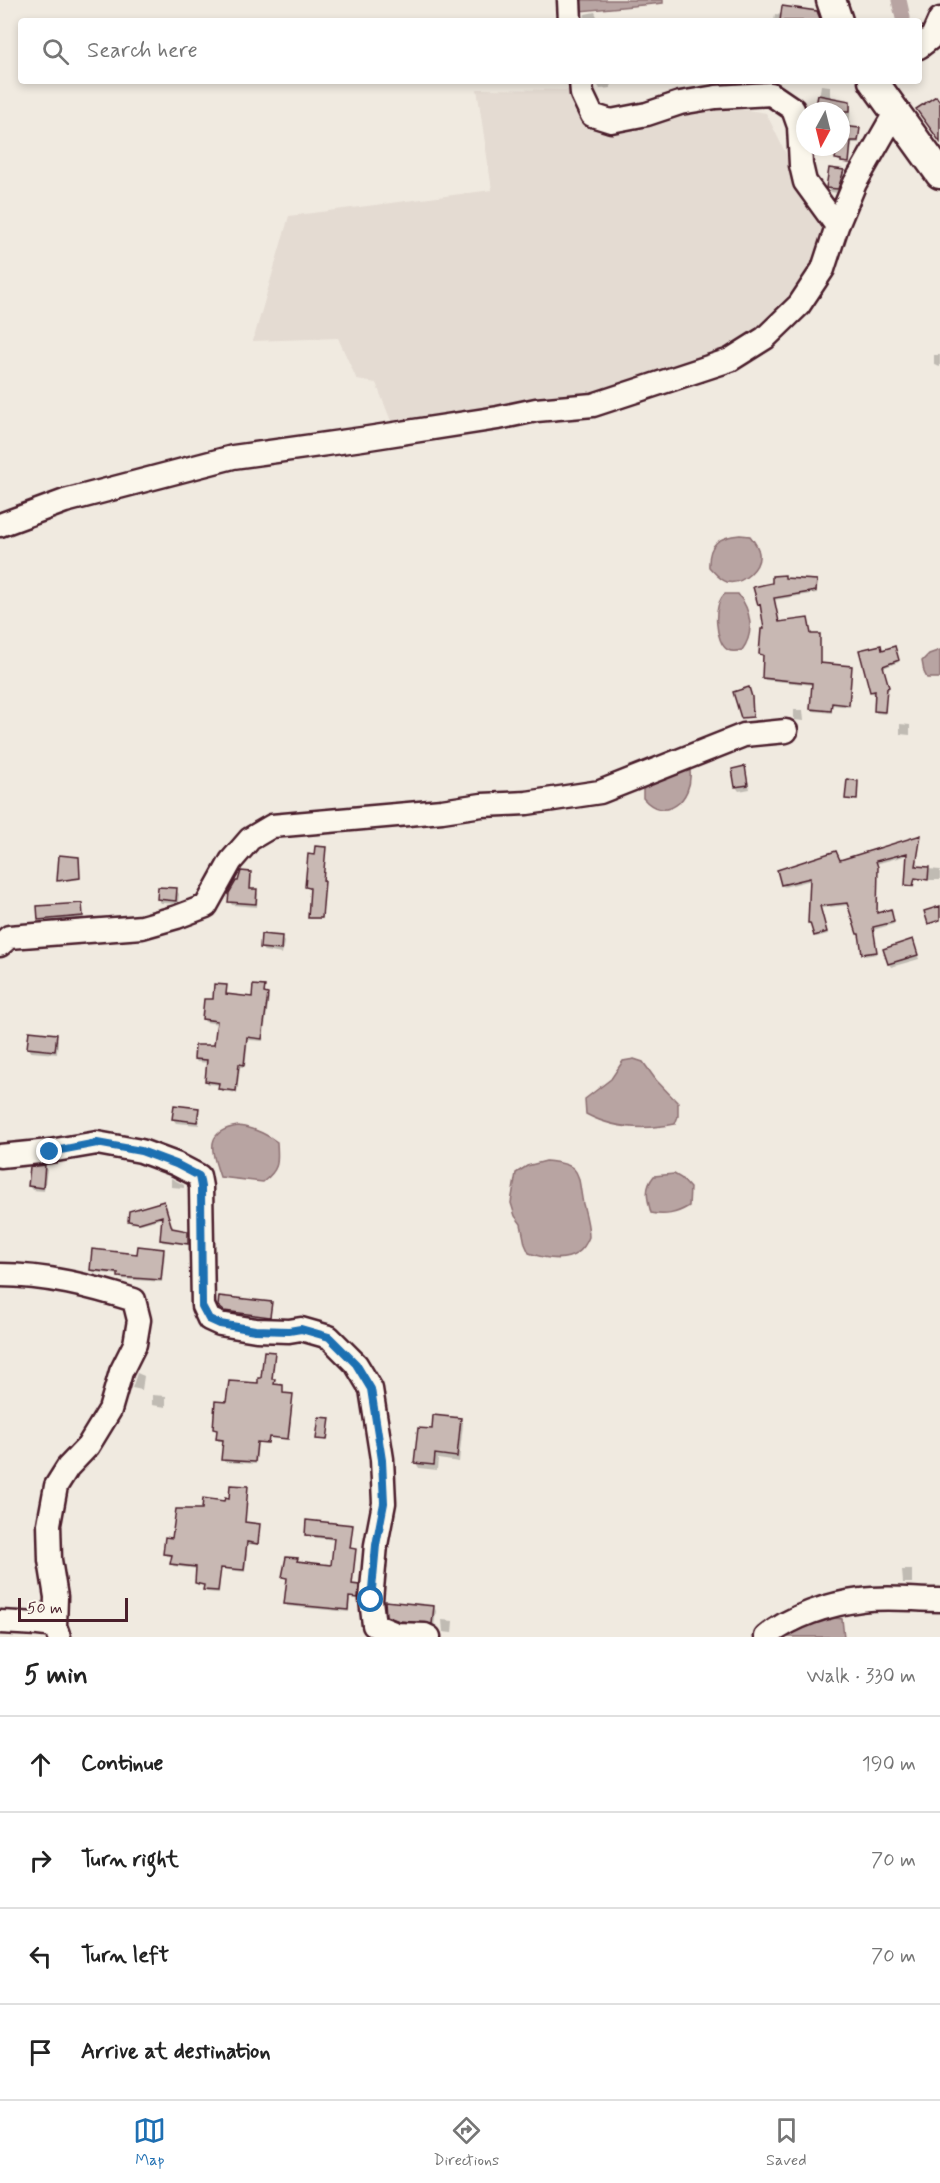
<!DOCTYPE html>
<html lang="en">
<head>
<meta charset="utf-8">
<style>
  :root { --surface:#fff; --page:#f6f6f6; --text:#222; --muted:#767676; --line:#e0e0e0; --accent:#1f6fb2 }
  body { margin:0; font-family:Mynerve,sans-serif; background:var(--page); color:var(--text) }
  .compass { position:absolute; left:796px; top:102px; width:54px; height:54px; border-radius:50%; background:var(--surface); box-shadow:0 3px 9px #0003; rotate:187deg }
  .scale { position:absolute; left:18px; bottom:15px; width:110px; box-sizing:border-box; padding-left:6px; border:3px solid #4a1f2b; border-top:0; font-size:16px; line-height:21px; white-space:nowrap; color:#4a1f2b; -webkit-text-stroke:4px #fbf7ec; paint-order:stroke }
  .stop { position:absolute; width:18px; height:18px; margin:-14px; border:4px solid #1f6fb2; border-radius:50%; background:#fff }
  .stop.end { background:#1f6fb2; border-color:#fff; box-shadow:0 2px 6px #0008 }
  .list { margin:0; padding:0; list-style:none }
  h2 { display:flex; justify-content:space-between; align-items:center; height:78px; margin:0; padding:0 24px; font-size:26px }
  h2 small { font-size:20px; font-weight:400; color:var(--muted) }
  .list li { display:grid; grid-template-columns:39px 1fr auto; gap:18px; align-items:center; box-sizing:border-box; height:96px; padding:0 24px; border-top:2px solid var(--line) }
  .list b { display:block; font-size:22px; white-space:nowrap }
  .list em { font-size:20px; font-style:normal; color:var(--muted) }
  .icon { flex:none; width:33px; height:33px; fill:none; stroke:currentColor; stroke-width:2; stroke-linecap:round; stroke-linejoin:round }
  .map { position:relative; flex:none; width:940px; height:1637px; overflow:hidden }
  .search { position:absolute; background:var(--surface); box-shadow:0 3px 9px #0003; left:18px; right:18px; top:18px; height:66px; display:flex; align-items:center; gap:15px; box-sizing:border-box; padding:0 21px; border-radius:6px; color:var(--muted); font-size:22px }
  .sheet { height:462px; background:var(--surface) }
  nav { display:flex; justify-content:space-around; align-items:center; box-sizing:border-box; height:84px; border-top:2px solid var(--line); background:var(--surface); font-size:16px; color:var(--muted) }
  nav a { display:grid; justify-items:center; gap:3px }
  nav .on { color:var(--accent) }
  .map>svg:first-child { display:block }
  .built { fill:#e4dbd2 }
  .water { fill:#b8a4a2; stroke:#8c6f72; stroke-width:1.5 }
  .shadow { fill:#0003 }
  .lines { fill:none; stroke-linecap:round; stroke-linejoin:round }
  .canal { stroke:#b8a4a2; stroke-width:15 }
  .building { fill:#c8b8b3; stroke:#4a1f2b; stroke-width:1.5 }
  .minor-casing { stroke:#4a1f2b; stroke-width:27 }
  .major-casing { stroke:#4a1f2b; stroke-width:33 }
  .minor { stroke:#fbf7ec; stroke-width:22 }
  .major { stroke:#fbf7ec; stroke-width:28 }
  .route { stroke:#1f6fb2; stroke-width:8 }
</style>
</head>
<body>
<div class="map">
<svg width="940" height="1637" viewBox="0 0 940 1637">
  <rect width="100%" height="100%" fill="#f0eae0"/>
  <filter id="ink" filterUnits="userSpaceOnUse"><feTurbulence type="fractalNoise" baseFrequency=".0167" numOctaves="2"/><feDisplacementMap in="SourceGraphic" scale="12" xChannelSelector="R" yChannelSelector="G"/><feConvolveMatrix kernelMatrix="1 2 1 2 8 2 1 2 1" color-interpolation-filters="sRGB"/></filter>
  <g filter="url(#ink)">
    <!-- built -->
    <path class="built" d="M477 89 573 90 586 126 611 131 725 106 766 113 790 162 794 189 827 230 803 285 769 320 721 352 572 402 459 411 391 421 376 383 357 380 338 338 253 341 289 216 492 190Z"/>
    <!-- water -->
    <path class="water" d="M579 0H663V3L580 11Z
      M740 535 750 536C754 541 758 546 759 553 761 568 743 585 727 582 720 580 714 572 709 567 708 543 719 537 740 535Z
      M725 594H738C751 610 755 633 742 650 738 651 732 652 728 650 715 643 712 604 725 594Z
      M940 650V678H927L924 672 922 661 929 654Z
      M684 768 690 771C693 800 665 824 643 798V790L650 778Z
      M634 1059 643 1062 656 1080 678 1103V1116L675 1124C645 1130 614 1129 586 1114L585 1099 611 1079 623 1061Z
      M238 1126C254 1128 265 1133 277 1142 278 1162 280 1169 263 1182L220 1177C212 1152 203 1131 238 1126Z
      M546 1161C583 1164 577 1173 583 1204 586 1215 589 1225 589 1237 579 1264 552 1261 529 1253L525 1244 521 1224 515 1216 511 1203 516 1173 527 1166Z
      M674 1174 681 1178 690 1188 689 1206C676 1214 665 1216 651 1213 647 1198 644 1188 654 1176Z
      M829 1617 842 1619 844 1637H780L792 1629Z"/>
    <!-- shadow -->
    <path class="shadow" d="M595 12 599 21H584L585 14Z
      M775 14 782 15 820 21H774Z
      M595 81H610L611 88 600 89Z
      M821 85 830 86V98L849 102 851 105 849 129 859 130 860 132 859 143H852L850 162 838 161V149L833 147H841V111H817Z
      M843 172 845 176 840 193 830 192 828 188Z
      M934 355H940V367L934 365Z
      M786 579 816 581 817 584V593L774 600 779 623 807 619 811 635H819L820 638V664L851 667 852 670 850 707 832 705V713L813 711V685L765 680 763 677 765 657 760 654 766 630 759 604Z
      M896 650 899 662 883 668 889 690H887L885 714 876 713 877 693 873 694 872 692 861 651Z
      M794 710H803L804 721 794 720Z
      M900 724 910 725V735L900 734Z
      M745 768 750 789 739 791 736 787Z
      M920 837 917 868 940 870V880H915L914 888 908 887V855L876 864 878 881H867L878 899V915L891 914 894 924 873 930 877 954 865 956 864 954 849 905 821 908 828 934 816 937 812 880 784 887 782 884 840 862Z
      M325 849 322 919H310L311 889 307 887 316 857Z
      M79 860 80 879 59 882 58 880Z
      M250 873 252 876 251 890 256 891 258 894 257 907 232 905 230 902Z
      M176 890 179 894 178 904 161 903 158 899Z
      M81 905 84 919 42 924 40 920 39 908Z
      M281 938 284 942 282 954 264 951 261 948Z
      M914 945 919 959 891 967 889 964Z
      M226 987 227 995 253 999 264 988 265 995 269 998 263 1041 248 1040 245 1067H240L237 1093 221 1091 220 1085 208 1084 206 1081 208 1063 197 1062 195 1059 216 1046 218 1024 205 1022 204 1019Z
      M56 1036 58 1040 57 1054 31 1052 29 1048Z
      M198 1109 200 1113 199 1125 176 1123 173 1119Z
      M44 1167 47 1170 44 1191 32 1190 29 1186Z
      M171 1178 184 1185V1188L171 1187Z
      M163 1203 172 1229 187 1232 189 1245 162 1242 163 1218 141 1224 130 1223 129 1221Z
      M163 1250 165 1253 162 1282 121 1279 120 1275 93 1272 92 1269Z
      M271 1303V1319L227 1313 221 1308Z
      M274 1353 272 1381 275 1385 283 1386V1394L292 1395 293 1397 289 1440 269 1438 268 1444 258 1443 256 1464 224 1462V1441H218V1431L214 1429 228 1404 259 1384Z
      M137 1373 144 1376 142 1390 132 1388Z
      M152 1395 166 1396V1407L152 1405Z
      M460 1419 463 1424 459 1462 438 1459 437 1470 419 1468 416 1463 433 1431Z
      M247 1488 245 1524 259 1525 258 1545 247 1544 245 1572 221 1569 219 1593 206 1592 205 1586 197 1585 196 1583 198 1569 173 1566V1556H166L165 1553 174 1540 203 1510 231 1500Z
      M352 1526 351 1550 356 1553 352 1586H358L359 1588 358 1599 350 1598 349 1612 287 1606 288 1579 283 1577 297 1560 299 1563 332 1567 335 1540 308 1537 306 1535Z
      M902 1570H912V1583H903Z
      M434 1607 436 1611 434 1627 402 1624 390 1619 388 1615Z
      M442 1620 453 1621 452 1633 443 1632Z"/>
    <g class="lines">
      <!-- canal -->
      <path class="canal" d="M899 0 903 18"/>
    </g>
    <!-- building -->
    <path class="building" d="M782 6 817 11 821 21H780Z
      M818 95 850 101V111H815Z
      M936 96 940 102V142L916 109Z
      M841 126 860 128 858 141H851L849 163 841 162V160L835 159 837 147H841Z
      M829 168 844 170 838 189 826 188Z
      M785 575V578L817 580 816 591 774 598 779 622 808 618 811 634H820V663L852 666 849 705 832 703 831 711 810 709 812 683 762 678 763 655 759 654 761 629H764L760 604 758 605 753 587 772 583V576Z
      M881 645 882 650 895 646 899 660 883 666 889 687 887 688 885 712 874 711 875 691 870 692 859 650Z
      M749 687 752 697 753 717 741 718 733 692Z
      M745 766 748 785 735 787 732 769Z
      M847 779 858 781 857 800 845 799Z
      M921 835 916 866 929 867 928 880 915 878 913 886 905 885 907 853 876 861 878 867 877 913 891 909 894 922 873 927 877 952 862 954 859 934H857L847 903 820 906 827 932 814 936 810 923H808L810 878 781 885 777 870 836 851 840 860Z
      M315 846 326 847 323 881H325L322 918H308L310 888 305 887 308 854 314 855Z
      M59 855 79 857 80 878 57 881Z
      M241 871 251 872 250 889H257L256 904 228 902 229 893 236 881H238Z
      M158 887 177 888 176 901 157 899Z
      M82 903 83 916 38 920 37 906Z
      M940 906V920L928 924 924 911Z
      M261 934 282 936 281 950 260 948Z
      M913 939 918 955 888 964 883 949Z
      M214 984 227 985 226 994 252 997 253 985 265 986 264 993 268 994 262 1039 247 1037 244 1065 239 1064 236 1091 218 1089 219 1083 205 1081 207 1060 194 1059 195 1045H214L217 1021 202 1019 204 999H213Z
      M29 1031 57 1034 55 1051 27 1048Z
      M174 1105 199 1108 197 1122 172 1119Z
      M45 1165 43 1188 28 1186 30 1167Z
      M164 1201 172 1228 188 1231V1244L160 1240 162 1216 139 1223 128 1221 129 1211Z
      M138 1246 164 1249 161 1280 118 1277V1273L90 1270 92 1249 137 1254Z
      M219 1296 272 1302 270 1317 224 1311 218 1306Z
      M264 1351 275 1352 272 1379H275L274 1384 283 1385V1393L293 1394 288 1439 269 1437 268 1443 257 1442 255 1462 221 1460 223 1440 216 1439 217 1430 213 1429 215 1401 226 1402 229 1381 258 1383V1378H261Z
      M433 1415 461 1418 457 1457 435 1454 434 1465 414 1463 418 1428 432 1429Z
      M319 1417 330 1418 327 1440 316 1439Z
      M230 1485 248 1486 245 1522 260 1524 258 1544 247 1542 244 1570 221 1568 218 1591 203 1590 204 1585 195 1583 196 1567 170 1564 172 1555 163 1554 165 1537 172 1538 176 1509H202L203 1498 224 1501 225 1498 229 1499Z
      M306 1520 353 1525 350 1548 356 1549 352 1584 359 1585 358 1598 349 1597 348 1610 284 1604 287 1578 282 1577 286 1557 298 1558 297 1561 331 1565 334 1538 305 1535Z
      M385 1601 434 1606 432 1624 399 1621 386 1616Z"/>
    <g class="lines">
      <!-- minor casing -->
      <g class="minor-casing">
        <path id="minor" d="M569 0 570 21
          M919 47 932 37 940 19
          M581 81 582 94 592 115 611 121 647 114 680 103 716 97 771 94 793 109 799 126 801 165 805 182 837 226
          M0 525 65 501 233 457 362 439 498 418 536 410 593 405 730 360 765 338 799 305 823 269 837 226 855 183 895 113
          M0 945 9 937 142 927 177 917 206 906 231 861 250 839 272 826 442 811 482 805 527 803 600 792 744 735 786 731
          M0 1156 50 1151 97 1143 141 1151 176 1164 199 1176 201 1187 203 1306 209 1319 220 1324 256 1330 289 1331 301 1329 329 1337 356 1364 371 1389 382 1459 384 1503 376 1545 371 1600 374 1625 396 1634 425 1635 429 1637
          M0 1275C46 1275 90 1286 134 1300L139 1320 135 1344 121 1372 110 1410 88 1446 68 1467 56 1486 49 1524 50 1560 56 1597 55 1626
          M0 1622 38 1624 55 1626 59 1637
          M766 1637C791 1616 829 1604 861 1600 886 1596 914 1600 940 1600"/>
      </g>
      <!-- major casing -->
      <g class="major-casing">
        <path id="major" d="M831 0 838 21
          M873 81 940 174"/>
      </g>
      <!-- minor -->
      <use href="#minor" class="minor"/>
      <!-- major -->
      <use href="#major" class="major"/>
    </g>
  </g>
  <g class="lines" filter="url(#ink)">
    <!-- route -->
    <path class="route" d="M50 1152 97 1143 141 1151 176 1164 199 1176 201 1187 202 1306 209 1319 220 1324 255 1330 289 1331 301 1329 329 1337 356 1364 371 1389 382 1460 384 1503 376 1545 371 1600"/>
  </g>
</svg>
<svg class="compass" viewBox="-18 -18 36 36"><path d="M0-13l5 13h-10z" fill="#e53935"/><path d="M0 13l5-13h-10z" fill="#767676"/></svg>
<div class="scale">50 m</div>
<div class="stop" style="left:371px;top:1600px"></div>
<div class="stop end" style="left:50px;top:1152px"></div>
<div class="search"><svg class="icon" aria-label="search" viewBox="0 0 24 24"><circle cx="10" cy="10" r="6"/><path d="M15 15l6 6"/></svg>Search here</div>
</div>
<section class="sheet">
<h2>5 min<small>Walk · 330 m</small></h2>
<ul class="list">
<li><svg class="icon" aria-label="ahead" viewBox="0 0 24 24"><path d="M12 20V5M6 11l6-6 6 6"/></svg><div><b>Continue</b></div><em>190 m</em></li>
<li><svg class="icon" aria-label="right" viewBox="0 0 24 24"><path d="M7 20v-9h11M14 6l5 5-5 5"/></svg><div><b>Turn right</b></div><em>70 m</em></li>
<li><svg class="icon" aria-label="left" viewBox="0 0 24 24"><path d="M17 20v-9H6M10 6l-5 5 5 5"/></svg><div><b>Turn left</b></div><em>70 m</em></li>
<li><svg class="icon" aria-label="arrive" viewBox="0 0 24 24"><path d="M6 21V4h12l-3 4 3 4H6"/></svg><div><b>Arrive at destination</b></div></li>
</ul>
</section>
<nav>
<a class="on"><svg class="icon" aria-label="map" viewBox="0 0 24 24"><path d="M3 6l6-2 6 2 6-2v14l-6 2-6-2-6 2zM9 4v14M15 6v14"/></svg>Map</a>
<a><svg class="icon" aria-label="directions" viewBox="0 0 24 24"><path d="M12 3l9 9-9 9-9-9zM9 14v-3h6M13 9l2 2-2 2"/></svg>Directions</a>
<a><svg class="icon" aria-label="saved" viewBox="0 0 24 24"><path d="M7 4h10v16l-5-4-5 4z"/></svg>Saved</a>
</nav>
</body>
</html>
